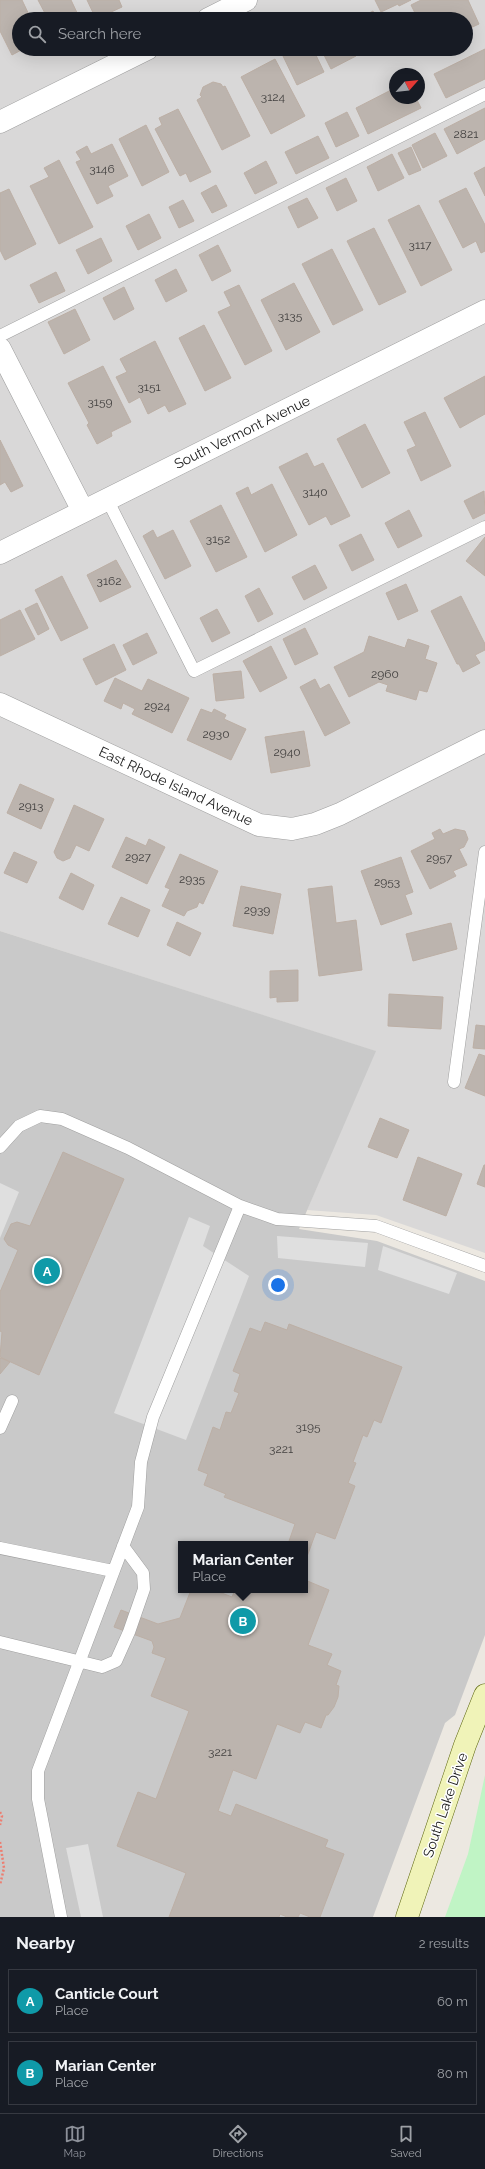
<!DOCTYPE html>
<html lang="en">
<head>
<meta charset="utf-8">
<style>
  :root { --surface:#171b24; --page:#20242c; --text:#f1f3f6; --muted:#9ea1a6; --line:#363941; --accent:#8c9099 }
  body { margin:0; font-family:Raleway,sans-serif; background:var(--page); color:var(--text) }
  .compass { position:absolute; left:389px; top:68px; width:36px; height:36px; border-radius:50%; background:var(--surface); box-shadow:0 4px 16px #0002; rotate:62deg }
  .you { position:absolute; left:278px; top:1285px; width:14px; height:14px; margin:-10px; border:3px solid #fff; border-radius:50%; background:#1a73e8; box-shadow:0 0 0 6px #1a73e833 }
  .badge { display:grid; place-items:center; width:26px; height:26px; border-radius:50%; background:var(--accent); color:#fff; font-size:13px; font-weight:700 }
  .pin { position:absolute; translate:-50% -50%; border:2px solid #fff; box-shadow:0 1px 4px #0006 }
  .popup { position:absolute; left:178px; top:1541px; width:130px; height:52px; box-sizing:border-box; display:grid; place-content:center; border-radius:0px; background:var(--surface); filter:drop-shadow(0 1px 3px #0005); font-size:13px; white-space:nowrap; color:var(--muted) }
  .popup b { font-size:15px; color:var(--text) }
  .popup::after { content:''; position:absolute; left:50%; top:100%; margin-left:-8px; border:8px solid transparent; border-top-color:var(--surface) }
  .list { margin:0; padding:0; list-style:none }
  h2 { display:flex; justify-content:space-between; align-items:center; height:52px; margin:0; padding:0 16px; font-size:17px }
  h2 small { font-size:13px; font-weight:400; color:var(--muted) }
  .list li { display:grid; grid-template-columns:26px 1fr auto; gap:12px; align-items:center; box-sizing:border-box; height:64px; margin:0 8px 8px; padding:0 8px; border:1px solid var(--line); border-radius:0px }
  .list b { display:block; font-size:15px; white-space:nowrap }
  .list p { margin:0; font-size:13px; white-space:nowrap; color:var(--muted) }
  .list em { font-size:13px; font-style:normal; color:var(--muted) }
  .icon { flex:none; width:22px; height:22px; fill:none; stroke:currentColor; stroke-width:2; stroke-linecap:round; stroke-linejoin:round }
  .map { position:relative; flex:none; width:485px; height:1917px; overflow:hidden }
  .search { position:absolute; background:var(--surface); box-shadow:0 4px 16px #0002; left:12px; right:12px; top:12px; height:44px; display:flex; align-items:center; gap:10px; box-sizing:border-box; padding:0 14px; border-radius:22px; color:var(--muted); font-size:15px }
  .sheet { height:196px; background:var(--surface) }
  nav { display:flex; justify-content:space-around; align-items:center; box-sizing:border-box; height:56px; border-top:1px solid var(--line); background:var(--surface); font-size:11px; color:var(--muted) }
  nav a { display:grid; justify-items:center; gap:2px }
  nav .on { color:var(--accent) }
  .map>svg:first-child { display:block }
  .residential { fill:#d9d8d8; fill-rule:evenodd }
  .religious { fill:#c9c9c9; fill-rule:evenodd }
  .park { fill:#c0f4c5 }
  .parking { fill:#dfdfdf }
  .building { fill:#bcb4ae; stroke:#bcafa5 }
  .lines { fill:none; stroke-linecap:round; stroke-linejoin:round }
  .lane-casing { stroke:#9f9f9f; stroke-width:13 }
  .street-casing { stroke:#9f9f9f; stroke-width:23 }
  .secondary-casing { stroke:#5d670e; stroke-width:23 }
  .path { stroke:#ed7e71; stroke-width:2.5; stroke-dasharray:2 2; stroke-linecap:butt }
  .lane { stroke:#fff; stroke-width:12 }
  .street { stroke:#fff; stroke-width:22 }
  .secondary { stroke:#f0f3b8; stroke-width:22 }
  .labels { text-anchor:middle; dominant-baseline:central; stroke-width:3; stroke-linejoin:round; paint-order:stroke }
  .number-label { font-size:12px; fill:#434140 }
  .street-label { font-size:14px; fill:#1b1b1b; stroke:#fff }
</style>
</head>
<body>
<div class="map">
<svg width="485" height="1917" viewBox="0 0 485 1917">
  <rect width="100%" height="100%" fill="#ece8e1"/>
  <!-- residential -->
  <path class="residential" d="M0 0H485V1253L376 1215 307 1210 375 1051 0 931ZM19 19H466V49H19ZM395 74H419V98H395Z"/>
  <!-- religious -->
  <path class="religious" d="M0 931 376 1051 299 1229 377 1241 485 1281V1635L455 1715 445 1723 373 1917H0ZM181 1544H305V1590H181Z"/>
  <!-- park -->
  <path class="park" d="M485 1775V1917H445L468 1854Z"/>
  <!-- parking -->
  <path class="parking" d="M0 1183 19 1192 0 1238Z
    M189 1217 210 1226 203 1246 249 1276 186 1440 114 1413Z
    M277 1236 368 1243 365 1267 278 1258Z
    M383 1246 457 1273 449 1294 378 1270Z
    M88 1844 103 1917H81L66 1848Z"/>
  <!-- building -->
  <path class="building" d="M0 0H22L31 19H19V49H23L12 55 0 31Z
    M38 0H71L80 19H48Z
    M87 0H119L122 7 96 19Z
    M375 0H411L399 6 398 4 381 12Z
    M421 0H468L479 24 466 30V19H418L411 5Z
    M373 11 377 19H358Z
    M298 49H313L324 72 297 85 283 56Z
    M321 49H352L356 56 331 69Z
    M366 49H380L368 55Z
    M485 49V79L446 98 434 74Z
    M275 59 305 116 271 134 241 77Z
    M408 69 410 74H397Z
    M213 82 221 84 223 87 225 86 250 136 222 150 197 100 202 97 200 95 203 87Z
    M395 88V98H416L421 108 368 134 356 108Z
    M485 108V139L457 154 444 129Z
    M178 109 211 172 190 182 186 173 180 176 155 129 162 125 159 118Z
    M347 112 359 136 336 147 325 123Z
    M146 125 169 172 142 186 119 139Z
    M435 133 447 156 423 168 412 145Z
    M318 136 329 158 296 174 285 152Z
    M112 144 128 176 108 186 113 196 97 204 76 162 81 160 76 152 87 146 91 154Z
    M411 147 421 170 409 175 398 153Z
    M392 154 404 178 378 191 367 167Z
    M59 160 93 227 59 244 30 186 49 177 44 168Z
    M266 161 277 183 255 194 244 173Z
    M485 167V196L474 173Z
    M346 178 357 201 337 211 326 188Z
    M216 185 227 206 212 213 201 193Z
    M466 188 485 225V251L481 253 476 241 463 248 439 201Z
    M9 189 36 244 5 260 0 250V193Z
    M307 198 318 218 298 228 288 207Z
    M183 200 194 221 179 228 169 207Z
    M419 205 452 270 421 286 388 220Z
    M149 214 161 238 138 250 126 226Z
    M374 228 406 292 379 305 347 241Z
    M101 238 112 261 88 274 76 250Z
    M218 245 231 271 212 281 199 255Z
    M332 249 363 310 333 325 302 264Z
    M176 269 187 291 166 302 155 280Z
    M56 272 65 291 39 303 30 285Z
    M294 283 320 332 286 350 261 300Z
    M239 285 272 351 245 365 218 312 231 306 224 292Z
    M124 287 134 309 114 320 103 298Z
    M75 309 90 340 64 354 48 322Z
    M204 325 231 378 205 391 179 338Z
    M155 341 186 404 169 412 165 405 148 414 140 397 129 403 116 377 127 372 120 359Z
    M103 366 131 422 111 432 112 436 97 444 87 425 89 423 68 383Z
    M485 376V414L460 428 444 398Z
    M425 412 451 466 421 481 407 450 416 446 404 422Z
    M365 424 390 473 362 488 337 439Z
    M0 440 23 486 11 492 5 482 0 485Z
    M307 453 314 467 323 463 350 516 331 525 326 516 309 525 279 467Z
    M272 484 297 535 265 552 236 493 248 487 251 495Z
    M484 491 485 513 473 519 464 501Z
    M221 505 247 557 216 572 190 521Z
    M409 510 422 536 398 548 385 523Z
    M153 530 157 538 173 530 191 566 165 579 143 536Z
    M361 534 374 560 352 571 339 545Z
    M485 537V576L466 561Z
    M116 560 131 587 100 602 87 575Z
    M315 565 327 588 304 600 292 577Z
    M62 576 88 628 61 641 35 590Z
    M406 584 418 611 398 620 386 593Z
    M259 588 273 614 258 622 245 596Z
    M461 596 485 644V650L475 655 480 663 463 672 459 664H457L431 611Z
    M37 603 49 629 38 635 25 609Z
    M217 609 230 633 212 642 200 618Z
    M20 610 35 639 0 656V620Z
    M305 628 318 654 295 665 283 639Z
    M147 633 157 653 133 665 123 645Z
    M369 636 405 648 408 639 429 646 425 659 437 663 427 692 419 690 416 700 386 691 388 685 379 682 349 697 334 667 364 652Z
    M114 644 126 670 96 685 83 659Z
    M271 646 287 678 260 692 243 661Z
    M241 671 244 698 216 701 213 674Z
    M115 678 142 691 148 679 189 698 172 733 132 714 135 709 123 703 121 709 104 701Z
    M315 679 320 689 329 684 350 723 325 736 300 687Z
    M201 709 212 713 214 709 226 715 224 719 246 729 231 760 187 740Z
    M304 731 310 766 271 773 265 737Z
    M20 784 54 799 41 829 7 813Z
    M74 805 104 819 89 851 76 845 70 858 63 861 57 858 54 852Z
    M440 829 443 834 455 829 465 831 468 839 464 847 459 849 467 865 453 871 456 876 430 889 411 851 435 839 432 833Z
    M126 837 146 846 149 839 165 847 147 884 112 867Z
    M14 852 37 862 27 883 4 873Z
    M180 854 218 871 203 904 199 902 197 907 187 911 184 916 162 906 170 889 165 887Z
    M401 857 413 892 405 895 412 914 381 925 361 871Z
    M71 873 94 885 83 910 59 898Z
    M241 886 281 894 273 934 233 926Z
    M332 886 336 923 356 920 362 970 319 976 308 889Z
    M121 897 150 910 138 937 108 924Z
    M177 922 201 933 190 956 167 945Z
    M451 923 457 949 413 961 406 934Z
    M298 970V1001L277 1002V997L270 998V971Z
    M389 994 443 997 441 1029 388 1026Z
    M476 1025 485 1026V1049L473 1048Z
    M479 1054 485 1056V1096L465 1088Z
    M380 1118 409 1130 397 1158 368 1147Z
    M63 1152 124 1179 39 1375 0 1357 2 1332 0 1331V1292L18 1250 8 1245 4 1239 11 1224 17 1222 30 1226Z
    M418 1157 462 1174 446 1216 403 1200Z
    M484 1165H485V1187L477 1184Z
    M265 1322 287 1330 289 1324 402 1367 381 1423 374 1420 367 1437 363 1435 353 1462 356 1463 348 1483 355 1486 335 1539 316 1532 305 1562V1544H288L295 1524 224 1497 226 1494 204 1485 208 1474 198 1470 213 1427 220 1430 226 1412 231 1413 239 1393 234 1391 240 1374 233 1371 250 1328 261 1332Z
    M1 1358 10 1362 0 1374V1359Z
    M305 1580 329 1590 308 1645 332 1654 327 1665 341 1671 336 1685 339 1686 338 1697 334 1707 328 1715H326L321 1728 305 1722 300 1733 277 1724 256 1779 233 1770 218 1811 231 1816 236 1804 328 1840 325 1847 344 1854 320 1917H310L300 1913 298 1917H287L280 1914 279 1917H169L186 1873 117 1846 138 1792 156 1799 189 1711 151 1696 166 1658 152 1653 154 1647 152 1641 114 1627 121 1610 158 1624 180 1618 191 1590H214L232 1597 235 1590H305Z"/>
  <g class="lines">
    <!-- lane casing -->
    <g class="lane-casing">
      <path id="lane" d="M0 336 485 94
        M107 499 194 671 485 527
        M454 1082 485 852
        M0 1147 19 1126 40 1116 62 1119 128 1148 240 1206 277 1219 376 1226 485 1266
        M0 1428 12 1401
        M0 1548 113 1571
        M0 1642 102 1667 116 1661 129 1632 144 1589 143 1573 123 1546
        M61 1917 38 1799V1771L138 1507 141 1462 153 1417 240 1206"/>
    </g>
    <!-- street casing -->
    <g class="street-casing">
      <path id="street" d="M208 19 246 0
        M0 122 147 49
        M0 349 83 511
        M0 553 485 311
        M0 704 259 825 292 829 315 824 340 814 485 741"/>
    </g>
    <!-- secondary casing -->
    <g class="secondary-casing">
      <path id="secondary" d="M407 1917 465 1745 485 1695"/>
    </g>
    <!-- path -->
    <path class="path" d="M0 1812 2 1816 0 1825
      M0 1842 4 1868 0 1885"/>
    <!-- lane -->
    <use href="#lane" class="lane"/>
    <!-- street -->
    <use href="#street" class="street"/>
    <!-- secondary -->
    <use href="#secondary" class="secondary"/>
  </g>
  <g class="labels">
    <!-- number labels -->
    <g class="number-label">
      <text x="273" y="97">3124</text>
      <text x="466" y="134">2821</text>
      <text x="102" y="169">3146</text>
      <text x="420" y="245">3117</text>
      <text x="290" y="316">3135</text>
      <text x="149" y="387">3151</text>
      <text x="100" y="402">3159</text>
      <text x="315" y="492">3140</text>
      <text x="218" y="539">3152</text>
      <text x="109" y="581">3162</text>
      <text x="385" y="674">2960</text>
      <text x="157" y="706">2924</text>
      <text x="216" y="734">2930</text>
      <text x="287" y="752">2940</text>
      <text x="31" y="806">2913</text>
      <text x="138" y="857">2927</text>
      <text x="439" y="858">2957</text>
      <text x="192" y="879">2935</text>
      <text x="387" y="882">2953</text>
      <text x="257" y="910">2939</text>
      <text x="308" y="1427">3195</text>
      <text x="281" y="1449">3221</text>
      <text x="220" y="1752">3221</text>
    </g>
    <!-- street labels -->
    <g class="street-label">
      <text transform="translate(242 432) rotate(-26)">South Vermont Avenue</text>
      <text transform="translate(176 786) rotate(25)">East Rhode Island Avenue</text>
      <text transform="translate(445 1805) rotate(-71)">South Lake Drive</text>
    </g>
  </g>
</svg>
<svg class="compass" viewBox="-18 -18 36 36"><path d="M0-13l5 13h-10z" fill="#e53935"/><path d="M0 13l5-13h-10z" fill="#9ea1a6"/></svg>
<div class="you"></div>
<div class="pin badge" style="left:47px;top:1271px;background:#0f9aa8">A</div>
<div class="pin badge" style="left:243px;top:1621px;background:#0f9aa8">B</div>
<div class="popup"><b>Marian Center</b>Place</div>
<div class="search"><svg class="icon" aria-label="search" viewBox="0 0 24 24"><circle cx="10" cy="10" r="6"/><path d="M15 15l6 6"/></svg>Search here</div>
</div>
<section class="sheet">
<h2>Nearby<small>2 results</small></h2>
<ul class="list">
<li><span class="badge" style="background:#0f9aa8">A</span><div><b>Canticle Court</b><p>Place</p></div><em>60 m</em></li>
<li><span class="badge" style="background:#0f9aa8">B</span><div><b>Marian Center</b><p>Place</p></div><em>80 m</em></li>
</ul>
</section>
<nav>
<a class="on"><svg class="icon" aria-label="map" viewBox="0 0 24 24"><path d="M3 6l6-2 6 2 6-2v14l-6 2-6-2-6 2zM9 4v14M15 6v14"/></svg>Map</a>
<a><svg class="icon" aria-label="directions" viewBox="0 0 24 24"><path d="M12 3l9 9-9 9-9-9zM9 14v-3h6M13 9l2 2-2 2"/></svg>Directions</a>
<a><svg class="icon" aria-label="saved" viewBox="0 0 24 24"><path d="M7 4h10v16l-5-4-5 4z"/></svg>Saved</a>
</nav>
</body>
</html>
